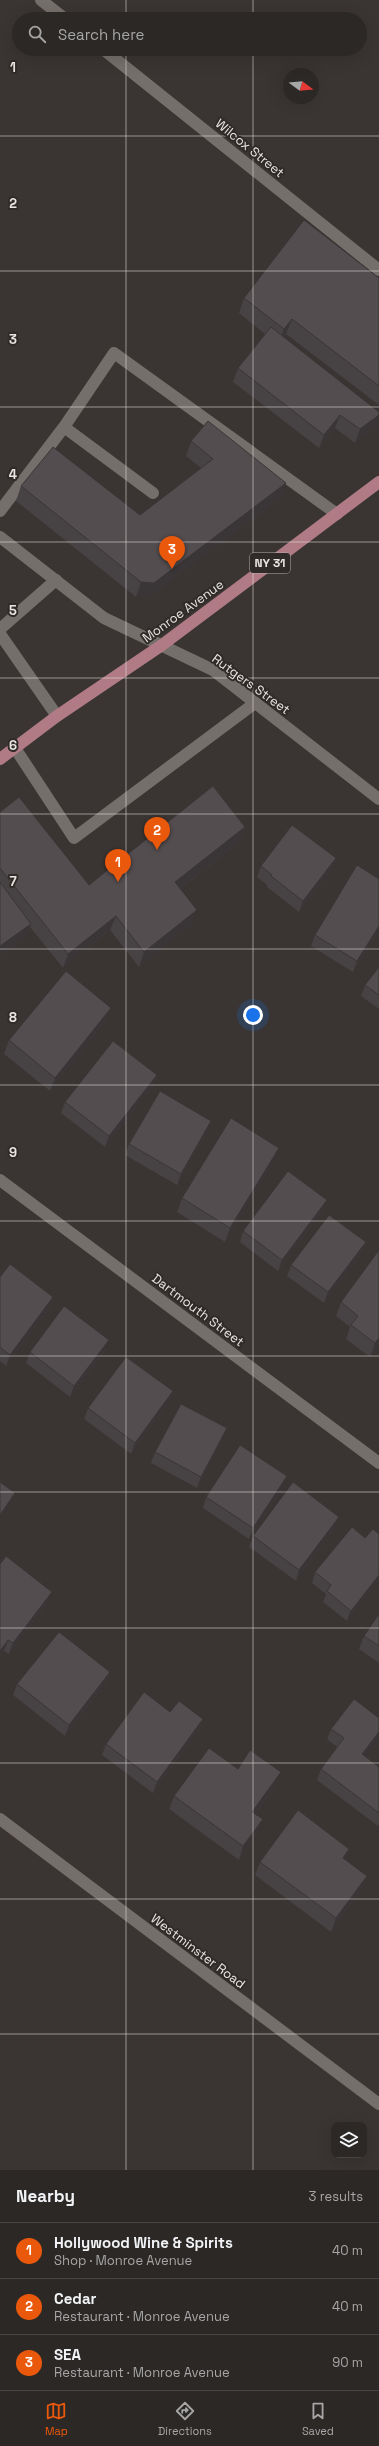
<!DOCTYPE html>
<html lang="en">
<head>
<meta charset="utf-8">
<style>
  :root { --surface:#2c2826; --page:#383432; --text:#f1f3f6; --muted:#a6a6a7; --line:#484443; --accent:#ea580c }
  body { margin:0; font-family:"Space Grotesk",sans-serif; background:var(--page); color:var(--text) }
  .controls { position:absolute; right:12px; bottom:12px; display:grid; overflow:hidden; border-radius:8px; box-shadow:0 4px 16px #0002 }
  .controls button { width:36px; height:36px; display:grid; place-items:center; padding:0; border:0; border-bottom:1px solid var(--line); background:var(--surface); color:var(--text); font:20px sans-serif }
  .compass { position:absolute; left:283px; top:68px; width:36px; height:36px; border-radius:50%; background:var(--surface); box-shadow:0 4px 16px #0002; rotate:106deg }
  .you { position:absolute; left:253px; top:1015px; width:14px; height:14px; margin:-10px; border:3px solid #fff; border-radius:50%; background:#1a73e8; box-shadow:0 0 0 6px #1a73e833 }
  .badge { display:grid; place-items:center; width:26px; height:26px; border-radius:50%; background:var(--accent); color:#fff; font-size:13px; font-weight:700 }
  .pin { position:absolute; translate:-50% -33px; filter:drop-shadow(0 1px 2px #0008) }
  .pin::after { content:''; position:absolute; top:21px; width:14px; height:12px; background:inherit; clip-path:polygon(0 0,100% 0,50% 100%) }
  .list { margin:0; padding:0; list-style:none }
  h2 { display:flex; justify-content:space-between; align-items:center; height:52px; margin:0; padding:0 16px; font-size:17px }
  h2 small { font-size:13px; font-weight:400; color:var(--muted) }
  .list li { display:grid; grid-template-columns:26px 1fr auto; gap:12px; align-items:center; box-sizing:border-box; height:56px; padding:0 16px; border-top:1px solid var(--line) }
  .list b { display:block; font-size:15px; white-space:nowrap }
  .list p { margin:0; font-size:13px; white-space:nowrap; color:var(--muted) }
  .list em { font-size:13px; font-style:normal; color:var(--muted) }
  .icon { flex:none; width:22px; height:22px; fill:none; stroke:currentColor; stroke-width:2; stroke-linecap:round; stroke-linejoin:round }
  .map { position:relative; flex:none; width:379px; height:2170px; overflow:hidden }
  .search { position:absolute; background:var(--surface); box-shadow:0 4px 16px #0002; left:12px; right:12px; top:12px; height:44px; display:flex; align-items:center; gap:10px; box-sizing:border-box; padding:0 14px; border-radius:22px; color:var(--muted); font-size:15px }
  .sheet { height:220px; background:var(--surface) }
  nav { display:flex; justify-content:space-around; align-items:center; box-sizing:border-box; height:56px; border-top:1px solid var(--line); background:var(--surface); font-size:11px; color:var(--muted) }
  nav a { display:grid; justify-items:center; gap:2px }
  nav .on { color:var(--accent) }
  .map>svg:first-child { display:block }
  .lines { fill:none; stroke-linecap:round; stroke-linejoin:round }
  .lane { stroke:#756f6b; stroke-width:12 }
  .street { stroke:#756f6b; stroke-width:12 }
  .primary { stroke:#b07b85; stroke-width:12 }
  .wall { fill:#474244 }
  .shaded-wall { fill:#3a3637 }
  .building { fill:#534d4f; stroke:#3a3637 }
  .grid { fill:none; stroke:#e9e5e3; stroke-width:1; stroke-opacity:0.55 }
  .labels { text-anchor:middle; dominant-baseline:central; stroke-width:4; stroke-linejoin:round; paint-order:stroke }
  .shield { fill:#302b28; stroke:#b2adab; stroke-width:1 }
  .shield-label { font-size:12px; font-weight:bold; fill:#e9e5e3 }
  .street-label { font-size:13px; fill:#e9e5e3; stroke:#302b28 }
  .grid-label { font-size:13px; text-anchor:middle; font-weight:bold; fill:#e9e5e3; stroke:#302b28; stroke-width:4; stroke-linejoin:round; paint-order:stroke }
</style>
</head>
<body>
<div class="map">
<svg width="379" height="2170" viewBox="0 0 379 2170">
  <rect width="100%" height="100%" fill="#3a3532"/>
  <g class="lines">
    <!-- lane -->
    <path class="lane" d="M153 493 64 427 114 353 337 514
      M0 511 64 427
      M0 629 56 580
      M0 634 57 716
      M15 748 74 838 255 703"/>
    <!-- street -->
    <path class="street" d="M41 0 65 19
      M103 49 379 270
      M0 537 104 618 213 670 379 799
      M0 1180 379 1463
      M0 1819 379 2104"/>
    <!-- primary -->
    <path class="primary" d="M0 759 57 716 162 645 379 482"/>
  </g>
  <!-- wall -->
  <path class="wall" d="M379 278V405L286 334 284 337 376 427 355 443 335 428 319 448 233 382 238 368 265 334 239 313 244 298Z
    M191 441 281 498 148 598 136 597 16 501 21 486 140 515 201 468 186 456Z
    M0 812 89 885 245 827 240 842 180 889 191 925 139 967 110 930 63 968 30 927 26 937 0 956Z
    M336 858 332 869 299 912 267 887V885L257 877 261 866Z
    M379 930 353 972 311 946 315 935Z
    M379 967V1009L361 996 365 985Z
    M106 1022 50 1091 4 1054 9 1040Z
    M157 1075 153 1086 105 1147 61 1113 65 1102Z
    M207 1132 177 1185 125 1155 129 1144Z
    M274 1161 225 1242 177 1212 182 1198Z
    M323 1211 278 1271 240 1242 243 1231Z
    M366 1242 362 1253 324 1303 287 1276 291 1265Z
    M379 1250V1345L370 1357 346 1339 350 1327 336 1316 341 1302Z
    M0 1277 53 1297 49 1308 6 1366 0 1361Z
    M105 1351 70 1397 26 1363 30 1352Z
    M173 1391 169 1402 131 1454 84 1419 88 1408Z
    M223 1439 197 1488 151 1463 155 1452Z
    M283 1487 249 1539 203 1508 206 1497Z
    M335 1528 296 1581 249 1547 253 1536Z
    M379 1534 347 1621 323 1602 326 1594 312 1583 315 1572 365 1538Z
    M0 1564 48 1602 9 1654 4 1651 0 1656Z
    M379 1614V1663L359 1649 364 1636Z
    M110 1672 106 1683 65 1736 13 1695 17 1684Z
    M354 1699 365 1756 379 1767V1824L378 1826 317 1780 321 1769 337 1747 327 1739 331 1729Z
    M170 1712 203 1719 199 1730 153 1793 102 1755 106 1744Z
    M238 1769 276 1786 255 1814 258 1833 239 1860 169 1809 174 1796Z
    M345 1860 367 1876 362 1889 331 1932 255 1875 260 1862Z"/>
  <!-- shaded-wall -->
  <path class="shaded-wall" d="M292 319 286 334 278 344 284 329Z
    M340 415 335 428 319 448 324 435Z
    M379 415V418L376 427 355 443 360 429Z
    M286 483 281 498 148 598 136 597 141 582Z
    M245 827 240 842 169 897 175 882Z
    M336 858 332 869 299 912 303 901Z
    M197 910 191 925 139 967 144 952Z
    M116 916 110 930 63 968 68 954Z
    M31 924 26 937 0 956V946Z
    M379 926V930L353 972 357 961Z
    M111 1008 106 1022 50 1091 55 1078Z
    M157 1075 153 1086 105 1147 109 1136Z
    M211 1121 207 1132 177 1185 181 1174Z
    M279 1148 274 1161 225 1242 230 1228Z
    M327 1200 323 1211 278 1271 282 1260Z
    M366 1242 362 1253 324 1303 328 1292Z
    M53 1297 49 1308 6 1366 10 1355Z
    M379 1338V1345L370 1357 375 1343Z
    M109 1340 105 1351 70 1397 74 1386Z
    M173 1391 169 1402 131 1454 135 1443Z
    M227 1428 223 1439 197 1488 201 1477Z
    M287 1476 283 1487 249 1539 253 1528Z
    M15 1493 13 1499 0 1518V1515Z
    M339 1517 335 1528 296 1581 299 1570Z
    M379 1575V1581L347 1621 351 1611Z
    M52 1592 48 1602 9 1654 13 1643Z
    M8 1640 4 1651 0 1656V1651Z
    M110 1672 106 1683 65 1736 69 1725Z
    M203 1719 199 1730 153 1793 157 1782Z
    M379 1732V1738L358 1765 362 1754Z
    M281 1772 276 1786 247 1825 252 1812Z
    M263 1819 258 1833 239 1860 243 1846Z
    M349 1849 344 1862 343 1858Z
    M367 1876 362 1889 331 1932 336 1918Z"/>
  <!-- building -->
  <path class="building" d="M304 220 379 278V386L292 319 284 329 244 298Z
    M271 327 379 412V415L360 429 340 415 324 435 238 368Z
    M208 421 286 483 154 583 141 582 21 486 53 447 140 515 213 459 191 441Z
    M213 786 245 827 175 882 197 910 144 952 116 916 68 954 0 868V812L19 797 89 885Z
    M292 825 336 858 303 901 271 876 272 875 261 866Z
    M357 865 379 879V926L357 961 315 935Z
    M0 882 31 924 0 946Z
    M379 967V995L365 985Z
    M66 971 111 1008 55 1078 9 1040Z
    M113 1041 157 1075 109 1136 65 1102Z
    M160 1091 211 1121 181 1174 129 1144Z
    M231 1118 279 1148 230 1228 182 1198Z
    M288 1171 327 1200 282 1260 243 1231Z
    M329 1215 366 1242 328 1292 291 1265Z
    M379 1250V1338L375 1343 351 1325 358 1316 341 1302Z
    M10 1264 53 1297 10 1355 0 1347V1277Z
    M64 1306 109 1340 74 1386 30 1352Z
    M126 1357 173 1391 135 1443 88 1408Z
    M181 1404 227 1428 201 1477 155 1452Z
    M240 1445 287 1476 253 1528 206 1497Z
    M0 1482 15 1493 0 1515Z
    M293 1482 339 1517 299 1570 253 1536Z
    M352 1527 365 1538 373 1529 379 1534V1575L351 1611 327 1591 331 1585 315 1572Z
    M6 1556 52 1592 13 1643 8 1640 0 1651V1564Z
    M379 1614V1646L364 1636Z
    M59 1632 110 1672 69 1725 17 1684Z
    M144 1692 170 1712 179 1701 203 1719 157 1782 106 1744Z
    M354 1699 379 1718V1732L362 1754 379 1767V1813L321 1769 344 1738 331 1729Z
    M209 1748 238 1769 250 1750 281 1772 252 1812 263 1819 243 1846 174 1796Z
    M298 1810 349 1849 343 1858 367 1876 336 1918 260 1862Z"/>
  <!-- grid -->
  <path class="grid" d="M126 0V19M253 0V19M126 49V2170M253 49V2170M0 136H379M0 271H379M0 407H379M0 542H379M0 678H379M0 814H379M0 949H379M0 1085H379M0 1221H379M0 1356H379M0 1492H379M0 1628H379M0 1763H379M0 1899H379M0 2034H379"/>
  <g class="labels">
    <!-- shield labels -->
    <rect class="shield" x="250" y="553" width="40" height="20" rx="3"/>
    <g class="shield-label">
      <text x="270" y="563">NY 31</text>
    </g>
    <!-- street labels -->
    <g class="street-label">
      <text transform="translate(250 148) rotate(39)">Wilcox Street</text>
      <text transform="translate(183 611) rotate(-36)">Monroe Avenue</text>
      <text transform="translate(251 684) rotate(36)">Rutgers Street</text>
      <text transform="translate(198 1310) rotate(37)">Dartmouth Street</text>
      <text transform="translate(198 1951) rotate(37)">Westminster Road</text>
    </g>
  </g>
  <g class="grid-label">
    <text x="13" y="72">1</text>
    <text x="13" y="208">2</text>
    <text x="13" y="344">3</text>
    <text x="13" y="479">4</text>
    <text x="13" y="615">5</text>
    <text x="13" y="750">6</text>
    <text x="13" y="886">7</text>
    <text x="13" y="1022">8</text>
    <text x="13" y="1157">9</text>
  </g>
</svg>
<div class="controls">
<button><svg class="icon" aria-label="layers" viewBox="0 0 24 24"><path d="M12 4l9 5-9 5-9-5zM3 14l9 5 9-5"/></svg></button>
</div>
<svg class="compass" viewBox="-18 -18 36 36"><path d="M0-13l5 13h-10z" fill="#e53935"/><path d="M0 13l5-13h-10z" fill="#a6a6a7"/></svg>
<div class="you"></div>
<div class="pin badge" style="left:118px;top:882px">1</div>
<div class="pin badge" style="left:157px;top:850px">2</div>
<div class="pin badge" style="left:172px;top:569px">3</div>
<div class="search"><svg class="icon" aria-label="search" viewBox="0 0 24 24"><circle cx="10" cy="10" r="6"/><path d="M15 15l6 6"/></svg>Search here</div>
</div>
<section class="sheet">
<h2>Nearby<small>3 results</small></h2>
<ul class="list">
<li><span class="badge">1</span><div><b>Hollywood Wine &amp; Spirits</b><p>Shop · Monroe Avenue</p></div><em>40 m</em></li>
<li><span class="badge">2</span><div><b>Cedar</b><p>Restaurant · Monroe Avenue</p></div><em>40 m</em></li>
<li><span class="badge">3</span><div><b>SEA</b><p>Restaurant · Monroe Avenue</p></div><em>90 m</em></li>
</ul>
</section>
<nav>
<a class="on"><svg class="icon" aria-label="map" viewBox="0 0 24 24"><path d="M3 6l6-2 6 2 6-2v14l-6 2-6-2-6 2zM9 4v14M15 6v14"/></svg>Map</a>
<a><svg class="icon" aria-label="directions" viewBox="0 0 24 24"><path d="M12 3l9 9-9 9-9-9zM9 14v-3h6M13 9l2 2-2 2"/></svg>Directions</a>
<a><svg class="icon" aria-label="saved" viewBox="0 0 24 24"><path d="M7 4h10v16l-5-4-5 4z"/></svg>Saved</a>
</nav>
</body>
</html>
